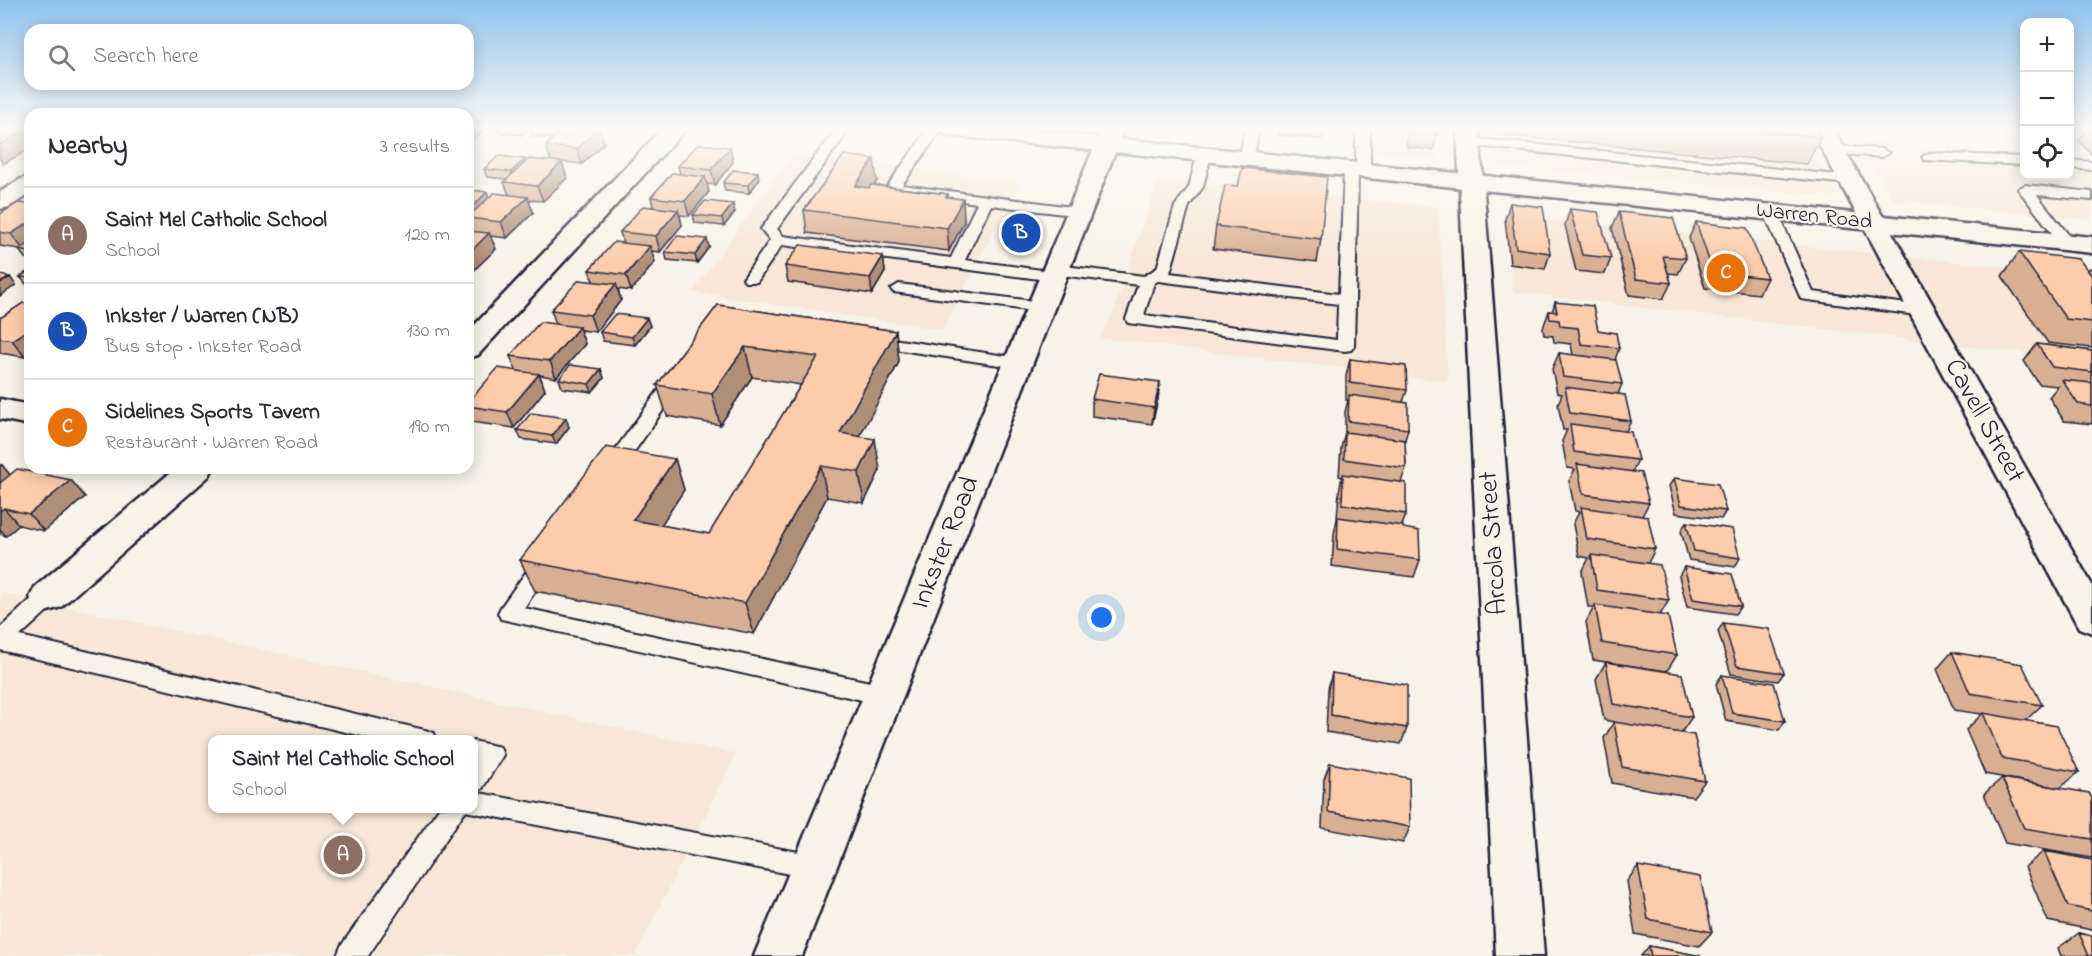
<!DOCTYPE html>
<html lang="en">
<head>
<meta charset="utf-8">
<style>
  :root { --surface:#fff; --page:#f2f2f3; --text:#2b2b33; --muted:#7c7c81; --line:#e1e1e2; --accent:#0f766e }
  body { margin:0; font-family:"Indie Flower",sans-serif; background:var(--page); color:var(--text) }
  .controls { position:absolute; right:18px; top:18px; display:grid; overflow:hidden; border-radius:12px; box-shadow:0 3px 15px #0003 }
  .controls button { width:54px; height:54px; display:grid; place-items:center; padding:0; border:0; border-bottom:2px solid var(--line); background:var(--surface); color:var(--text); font:30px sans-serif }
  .you { position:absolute; left:1102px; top:618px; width:21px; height:21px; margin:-15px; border:4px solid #fff; border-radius:50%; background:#1a73e8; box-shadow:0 0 0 9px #1a73e833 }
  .badge { display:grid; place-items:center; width:39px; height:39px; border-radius:50%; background:var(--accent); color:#fff; font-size:20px; font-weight:700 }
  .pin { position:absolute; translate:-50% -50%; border:3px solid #fff; box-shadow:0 2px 6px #0006 }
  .popup { position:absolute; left:208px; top:735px; width:270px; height:78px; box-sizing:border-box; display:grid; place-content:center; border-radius:12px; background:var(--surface); filter:drop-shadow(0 2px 4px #0005); font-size:20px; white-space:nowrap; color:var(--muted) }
  .popup b { font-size:22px; color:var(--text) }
  .popup::after { content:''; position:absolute; left:50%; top:100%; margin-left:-12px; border:12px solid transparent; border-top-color:var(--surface) }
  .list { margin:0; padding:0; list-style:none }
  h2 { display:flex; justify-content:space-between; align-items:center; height:78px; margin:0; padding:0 24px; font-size:26px }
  h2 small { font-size:20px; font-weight:400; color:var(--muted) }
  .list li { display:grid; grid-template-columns:39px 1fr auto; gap:18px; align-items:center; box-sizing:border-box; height:96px; padding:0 24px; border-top:2px solid var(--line) }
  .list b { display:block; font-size:22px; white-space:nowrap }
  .list p { margin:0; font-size:20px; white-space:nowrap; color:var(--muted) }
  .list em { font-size:20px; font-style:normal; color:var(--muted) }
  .icon { flex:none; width:33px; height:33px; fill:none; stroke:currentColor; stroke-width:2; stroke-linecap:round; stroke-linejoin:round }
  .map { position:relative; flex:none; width:2092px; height:956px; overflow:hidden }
  .search { position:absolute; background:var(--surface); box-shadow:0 3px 15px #0003; left:24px; top:24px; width:450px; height:66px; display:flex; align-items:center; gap:15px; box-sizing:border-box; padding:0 21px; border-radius:18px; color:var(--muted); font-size:22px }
  .panel { position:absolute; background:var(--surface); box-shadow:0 3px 15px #0003; left:24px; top:108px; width:450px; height:366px; border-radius:18px }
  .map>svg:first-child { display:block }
  .built { fill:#f8e7d6; fill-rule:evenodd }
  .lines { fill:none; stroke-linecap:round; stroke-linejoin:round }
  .service-casing { stroke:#22223b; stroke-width:4 }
  .minor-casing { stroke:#22223b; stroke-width:5 }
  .secondary-casing { stroke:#22223b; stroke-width:5 }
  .service { fill:#f7f3e8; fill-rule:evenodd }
  .minor { fill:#f7f3e8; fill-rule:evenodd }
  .secondary { fill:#f7f3e8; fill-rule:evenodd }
  .wall { fill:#d9af93; stroke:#22223b; stroke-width:1.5 }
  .shaded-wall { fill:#b08f78; stroke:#22223b; stroke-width:1.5 }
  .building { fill:#fcccab; stroke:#22223b; stroke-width:1.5 }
  .labels { text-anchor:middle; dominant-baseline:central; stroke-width:4.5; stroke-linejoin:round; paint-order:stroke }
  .far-street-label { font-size:22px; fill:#22223b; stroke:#f7f3e8 }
  .street-label { font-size:27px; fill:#22223b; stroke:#f7f3e8 }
</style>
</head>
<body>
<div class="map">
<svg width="2092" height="956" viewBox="0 0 2092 956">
  <rect width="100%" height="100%" fill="#f7f3e8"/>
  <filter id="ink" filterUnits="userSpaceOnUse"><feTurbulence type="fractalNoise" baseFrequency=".0167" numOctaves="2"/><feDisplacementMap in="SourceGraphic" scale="12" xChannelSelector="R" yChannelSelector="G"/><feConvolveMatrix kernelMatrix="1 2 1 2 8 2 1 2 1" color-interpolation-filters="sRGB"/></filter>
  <g filter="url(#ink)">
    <!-- built -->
    <path class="built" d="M1165 129H1437L1438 159Z
      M1493 129H1801L1837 197 1498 165Z
      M1857 139 2024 155V176H2070V159L2092 161V220L1893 200Z
      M793 154 1019 182 943 330 692 292Z
      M1158 180 1438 207 1448 382 1100 338 1115 307Z
      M1504 215 2092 276V361L1513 292Z
      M0 592 736 754 635 956H0ZM212 740H473V808H212Z"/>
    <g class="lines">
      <!-- service casing -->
      <g class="service-casing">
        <path id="service" d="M836 129H850L777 229 783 236 951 258 977 203 893 192 886 188 928 129H942L902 185 1080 208 1087 212 1080 216 991 205 965 260 1050 271 1051 267 1057 265 1144 276 1157 268 1175 206 1189 187 1197 155 1204 151 1211 155 1203 187 1189 206 1170 273 1339 294 1344 170 1351 166 1356 167V129H1370V171L1363 175 1358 174 1354 346 1351 350 1345 351 1128 323 1126 319 1138 285 1061 275 1060 279 1054 281 782 245 757 282H745L743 279 770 240 761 229ZM1158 281 1338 304 1337 340 1144 315 1154 283Z
          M1245 129H1259L1253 160 1246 164 1239 160Z
          M1469 138 1849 176 1856 180 1849 184 1464 145 1462 142Z
          M1833 146 1882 149 1889 153 1882 157 1828 153 1826 150Z
          M1929 153 2024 157V165L1924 160 1922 157Z
          M2070 160 2092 162V170L2070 168Z
          M2025 185 2092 192V200L2037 195 2075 243 2072 246H2062L2018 189Z
          M1771 209 1778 213 1813 292 1923 306 1931 311 1923 316 1801 299 1764 213Z
          M899 284 1041 302 1049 307 1041 312 893 292 891 289Z
          M873 336 1019 358 1025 359 1028 363 1025 367 1019 368 867 345 864 341 867 337Z
          M677 371 683 373 686 377 616 478 609 480 602 478 599 473 602 468 671 373Z
          M546 552 553 554 556 560 524 608 884 685 892 688 896 695 892 702 884 705 501 619 498 613 501 607 539 554Z
          M48 589 56 591 59 597 56 603 20 636 425 730 434 733 437 740H379L0 650V628L40 591Z
          M473 741 500 747 503 755 482 789 474 792 815 855 824 858 828 867 824 876 815 879 465 811 368 956H337L341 946 439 808H473Z"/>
      </g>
      <!-- minor casing -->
      <g class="minor-casing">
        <path id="minor" d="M662 129H686L478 355 468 358V332Z
          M1457 129H1479L1544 956H1496Z
          M1811 129H1833L2092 585V633L2079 628Z
          M30 177V194L9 207 0 209V192L21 179Z
          M0 399 30 405V425L0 419Z
          M176 468H213L209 476 61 607 48 611 35 607 30 597 35 587Z"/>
      </g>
      <!-- secondary casing -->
      <g class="secondary-casing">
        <path id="secondary" d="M941 129H1019L1098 137 1102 129H1124L1120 139 2092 237V253L1115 152 802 956H754L1093 150 952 136 944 134Z"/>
      </g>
      <!-- service -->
      <use href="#service" class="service"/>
      <!-- minor -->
      <use href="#minor" class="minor"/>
      <!-- secondary -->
      <use href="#secondary" class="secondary"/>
    </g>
    <!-- wall -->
    <path class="wall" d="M496 129H528L522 135 497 132Z
      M530 129H600L604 143 582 164 551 161 546 146 553 139 532 136Z
      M1279 129H1324L1322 139 1278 135Z
      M1407 129H1437V135L1433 150 1407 147Z
      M1498 129H1817L1821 137 1807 164 1499 135Z
      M2087 129H2092V155L2079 141Z
      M730 147 733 162 715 185 707 184 709 192 689 216 680 215 682 225 660 252 651 251 655 262 631 291 618 289 621 300 596 332 580 330 585 344 556 378 540 375 545 390 514 428 472 422 468 413V402L516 370 510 356 556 324 551 310 593 281 589 270 623 243 620 232 653 207 651 197 680 174 678 166Z
      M526 162 567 178 543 201 528 200 533 213 507 238 490 236 496 249 472 231 468 221V217L471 214H468V190L487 192 489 198 509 195 504 182 507 179 487 177 484 169Z
      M758 172 759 180 749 193 725 191 723 183Z
      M877 181 874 185 948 194V198L963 199 964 222 949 251 807 233 804 210Z
      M1238 186 1321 239 1317 262 1213 249 1216 226Z
      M1510 203 1550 253 1545 269 1510 264 1505 219Z
      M30 204V259L25 258 19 250 20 249 0 246V214Z
      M1570 209 1611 258 1605 274 1576 271 1565 225Z
      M735 212 724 226 695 223 693 215Z
      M1619 212 1686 258 1678 274 1668 273 1671 283 1663 299 1629 295 1612 228Z
      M1696 222 1767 278 1759 294 1705 288 1689 238Z
      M709 247 697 263 667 260 665 252Z
      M2019 252 2088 270 2090 268H2092V348L2048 343 2002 276Z
      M883 256 885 272 872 294 788 282 785 266Z
      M30 270V285H27L20 277Z
      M1555 302 1598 330 1619 348 1615 360 1622 384 1618 394 1631 421 1626 431 1638 460 1632 472 1649 503 1642 516 1655 549 1648 563 1669 600 1660 615 1677 655 1667 671 1593 660 1586 622 1594 607H1588L1582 572 1589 558 1579 556 1573 524 1579 512 1575 511 1569 481 1575 469 1567 468 1562 441 1567 430H1563L1558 404 1562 394 1557 393 1552 369 1559 353 1573 355 1571 344 1554 342 1553 336 1544 335 1543 328 1549 311 1552 312Z
      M718 305 896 331 899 362 859 437 880 470 864 503 827 497 754 634 535 591 520 560 675 459 684 490 661 525 709 534 801 385 752 377 720 425 667 416 657 385Z
      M0 318 25 357 0 353Z
      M647 318 650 326 635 345 603 341 600 332Z
      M2037 344 2092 351V424L2064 421 2049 397 2058 386 2039 384 2024 361Z
      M1350 359 1407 390 1403 402 1408 429 1405 440 1406 468 1401 482 1406 514 1402 526 1420 560 1414 577 1332 566 1334 534 1337 519 1339 491 1342 477 1339 476 1341 448 1345 432V412L1348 400H1346V376Z
      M601 369 604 378 592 392 562 388 559 379Z
      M1160 382 1158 399 1152 424 1092 416V399Z
      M569 427 556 444 521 439 517 430Z
      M0 465H2L10 475 85 497 44 531 19 525 6 536 0 534Z
      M1674 478 1726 511 1721 519 1676 513 1669 486Z
      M1686 522 1740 558 1735 567 1689 560 1681 531Z
      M1684 567 1741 606 1735 614 1687 607 1679 576Z
      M1723 623 1784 673 1778 681 1731 674 1718 631Z
      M1952 652 2042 705 2026 720 2079 772 2060 788 1985 774 1966 730 1982 714 1954 710 1937 669Z
      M1606 662 1692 717 1681 733 1705 781 1693 797 1612 783 1604 738 1614 722 1604 720 1596 679Z
      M1332 673 1407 728 1401 744 1326 732 1328 689Z
      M1722 675 1785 721 1779 730 1726 721 1716 684Z
      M1330 763 1410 827 1403 843 1322 828 1324 779Z
      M2002 778 2092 798V858L2005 843 1984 794Z
      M2044 851 2092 860V930L2048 921 2025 867Z
      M1638 866 1712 932 1699 946 1635 934 1627 881Z
      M2079 933 2092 956H2061L2058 948Z
      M1649 946 1701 956H1641Z"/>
    <!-- shaded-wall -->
    <path class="shaded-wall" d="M28 129H30V149L3 164 0 159V145Z
      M468 129H486L468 144Z
      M520 129H528L522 135Z
      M557 129H568L557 139 555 131Z
      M598 129H600L604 143 582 164 577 149Z
      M730 147 733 162 715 185 711 170Z
      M525 159 528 167 514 180 511 172Z
      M874 159 877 181 858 209 855 186Z
      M562 162 567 178 543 201 537 186Z
      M469 170 472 178 468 182V171Z
      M758 172 759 180 749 193 748 185Z
      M705 177 709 192 689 216 685 201Z
      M487 192 490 200 475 214 472 207Z
      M528 197 533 213 507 238 501 222Z
      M963 199 964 222 949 251 947 228Z
      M733 204 735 212 724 226 722 218Z
      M678 210 682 225 660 252 656 236Z
      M30 222V245L23 249 11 234Z
      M489 233 496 249 468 276V254Z
      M707 239 709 247 697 263 695 255Z
      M650 246 655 262 631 291 626 275Z
      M883 256 885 272 872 294 870 278Z
      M10 277 16 285 0 296V283Z
      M616 284 621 300 596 332 590 315Z
      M647 318 650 326 635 345 632 337Z
      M579 327 585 344 556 378 550 361Z
      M30 328V354L25 357 12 340Z
      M896 331 899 362 845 464 840 433Z
      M745 347 752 377 720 425 712 394Z
      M601 369 604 378 592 392 589 384Z
      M539 374 545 390 514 428 507 412Z
      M1160 382 1158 399 1152 424 1154 408Z
      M566 418 569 427 556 444 552 436Z
      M875 439 880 470 864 503 859 472Z
      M675 459 684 490 644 551 633 520Z
      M2 465 16 482 0 495V466Z
      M821 466 827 497 754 634 745 603Z
      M71 480 85 497 44 531 29 514Z
      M4 508 19 525 6 536 0 529V511Z"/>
    <!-- building -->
    <path class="building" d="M0 129H28L0 145Z
      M534 129H557L555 131Z
      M563 129H598L577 149 546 146Z
      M1410 129H1437V135L1410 132Z
      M1740 129H1817L1821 137Z
      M698 144 730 147 711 170 678 166Z
      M844 155 874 159 855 186 869 188 871 185 948 194 946 197 963 199 947 228 804 210Z
      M499 156 525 159 511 172 484 169Z
      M529 159 562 162 537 186 504 182Z
      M1242 168 1327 177 1321 239 1216 226 1225 185 1238 186Z
      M733 170 758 172 748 185 723 183Z
      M672 173 705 177 685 201 651 197Z
      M468 190 487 192 472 207 468 206Z
      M494 193 528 197 501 222 468 218V217Z
      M705 201 733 204 722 218 693 215Z
      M18 203 30 204V222L11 234 0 232V214Z
      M1510 203 1543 207 1550 253 1516 248Z
      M643 206 678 210 656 236 620 232Z
      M1570 209 1598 212 1611 258 1582 255Z
      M1619 212 1673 218 1686 258 1663 256 1671 283 1636 279Z
      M1696 222 1747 228 1767 278 1713 272Z
      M468 231 489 233 468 254Z
      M677 236 707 239 695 255 665 252Z
      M614 242 650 246 626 275 589 270Z
      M30 243V252L19 250Z
      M800 245 883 256 870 278 785 266Z
      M2019 252 2079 259 2092 276V322L2066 319Z
      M30 270V278L20 277Z
      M0 275 10 277 0 283Z
      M579 280 616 284 590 315 551 310Z
      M1555 302 1593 306 1598 330 1616 333 1619 348 1581 344 1578 328 1560 326 1559 320 1550 319 1549 311 1557 312Z
      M23 303 30 304V328L12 340 0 338V318Z
      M718 305 896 331 840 433 875 439 859 472 821 466 745 603 520 560 606 447 675 459 633 520 709 534 818 357 745 347 712 394 657 385Z
      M615 314 647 318 632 337 600 332Z
      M540 322 579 327 550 361 510 356Z
      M2037 344 2092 351V372L2052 367Z
      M1559 353 1616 360 1622 384 1563 377Z
      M1350 359 1406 366 1407 390 1350 383Z
      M570 365 601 369 589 384 559 379Z
      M498 368 539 374 507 412 468 406V402Z
      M1099 374 1160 382 1154 408 1092 399Z
      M2062 380 2092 383V406L2078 404Z
      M1565 387 1625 395 1631 421 1570 413Z
      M1349 395 1408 403V429L1348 421Z
      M531 413 566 418 552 436 517 430Z
      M1570 424 1631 432 1638 460 1574 452Z
      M1345 432 1405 440 1406 468 1344 459Z
      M1577 464 1641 473 1649 503 1583 494Z
      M17 469 71 480 29 514 4 508 0 511V483Z
      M1343 474 1406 483V514L1342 504Z
      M1674 478 1718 484 1726 511 1681 505Z
      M1581 507 1648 517 1655 549 1587 539Z
      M1338 517 1403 526V528L1419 531 1420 560 1337 549Z
      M1686 522 1732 529 1740 558 1694 551Z
      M1591 555 1660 565 1669 600 1597 590Z
      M1684 567 1732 574 1741 606 1693 599Z
      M1595 605 1668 616 1677 655 1602 643Z
      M1723 623 1769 629 1784 673 1737 666Z
      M1952 652 2022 664 2042 705 1970 693Z
      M1606 662 1682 674 1692 717 1613 704Z
      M1332 673 1407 685V728L1331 715Z
      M1722 675 1774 683 1785 721 1732 713Z
      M1983 713 2057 726 2079 772 2002 758Z
      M1614 722 1694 735 1705 781 1622 767Z
      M1330 763 1409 778 1410 827 1328 812Z
      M2002 778 2089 793 2092 798V839L2024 828Z
      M2044 851 2092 860V911L2068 906Z
      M1638 866 1700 877 1712 932 1648 919Z
      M2079 933 2092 936V956H2089Z
      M1649 946 1701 956H1651Z"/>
  </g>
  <!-- sky -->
  <linearGradient id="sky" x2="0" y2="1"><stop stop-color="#90c2ee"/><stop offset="0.49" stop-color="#fbfaf5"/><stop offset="1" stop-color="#fbfaf5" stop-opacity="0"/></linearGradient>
  <rect width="2092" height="263" fill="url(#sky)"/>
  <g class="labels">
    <!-- far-street labels -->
    <g class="far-street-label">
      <text transform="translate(1814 217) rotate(6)">Warren Road</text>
    </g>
    <!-- street labels -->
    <g class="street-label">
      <text transform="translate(1984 421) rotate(61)">Cavell Street</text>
      <text transform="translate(946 543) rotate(-68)">Inkster Road</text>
      <text transform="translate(1494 543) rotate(-94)">Arcola Street</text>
    </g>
  </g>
</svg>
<div class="controls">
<button>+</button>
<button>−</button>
<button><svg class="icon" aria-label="locate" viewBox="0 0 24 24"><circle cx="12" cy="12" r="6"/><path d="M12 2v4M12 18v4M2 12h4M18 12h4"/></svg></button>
</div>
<div class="you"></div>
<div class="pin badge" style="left:343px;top:855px;background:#8d6e63">A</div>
<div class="popup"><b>Saint Mel Catholic School</b>School</div>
<div class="pin badge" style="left:1021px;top:233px;background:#1a4fb4">B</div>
<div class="pin badge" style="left:1726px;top:273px;background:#e8710a">C</div>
<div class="search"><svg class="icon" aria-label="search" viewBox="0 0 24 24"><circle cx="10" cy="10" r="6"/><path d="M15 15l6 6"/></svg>Search here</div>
<section class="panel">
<h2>Nearby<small>3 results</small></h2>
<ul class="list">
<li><span class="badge" style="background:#8d6e63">A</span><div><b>Saint Mel Catholic School</b><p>School</p></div><em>120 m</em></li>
<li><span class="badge" style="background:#1a4fb4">B</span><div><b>Inkster / Warren (NB)</b><p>Bus stop · Inkster Road</p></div><em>130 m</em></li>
<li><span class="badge" style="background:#e8710a">C</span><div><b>Sidelines Sports Tavern</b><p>Restaurant · Warren Road</p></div><em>190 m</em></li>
</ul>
</section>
</div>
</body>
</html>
